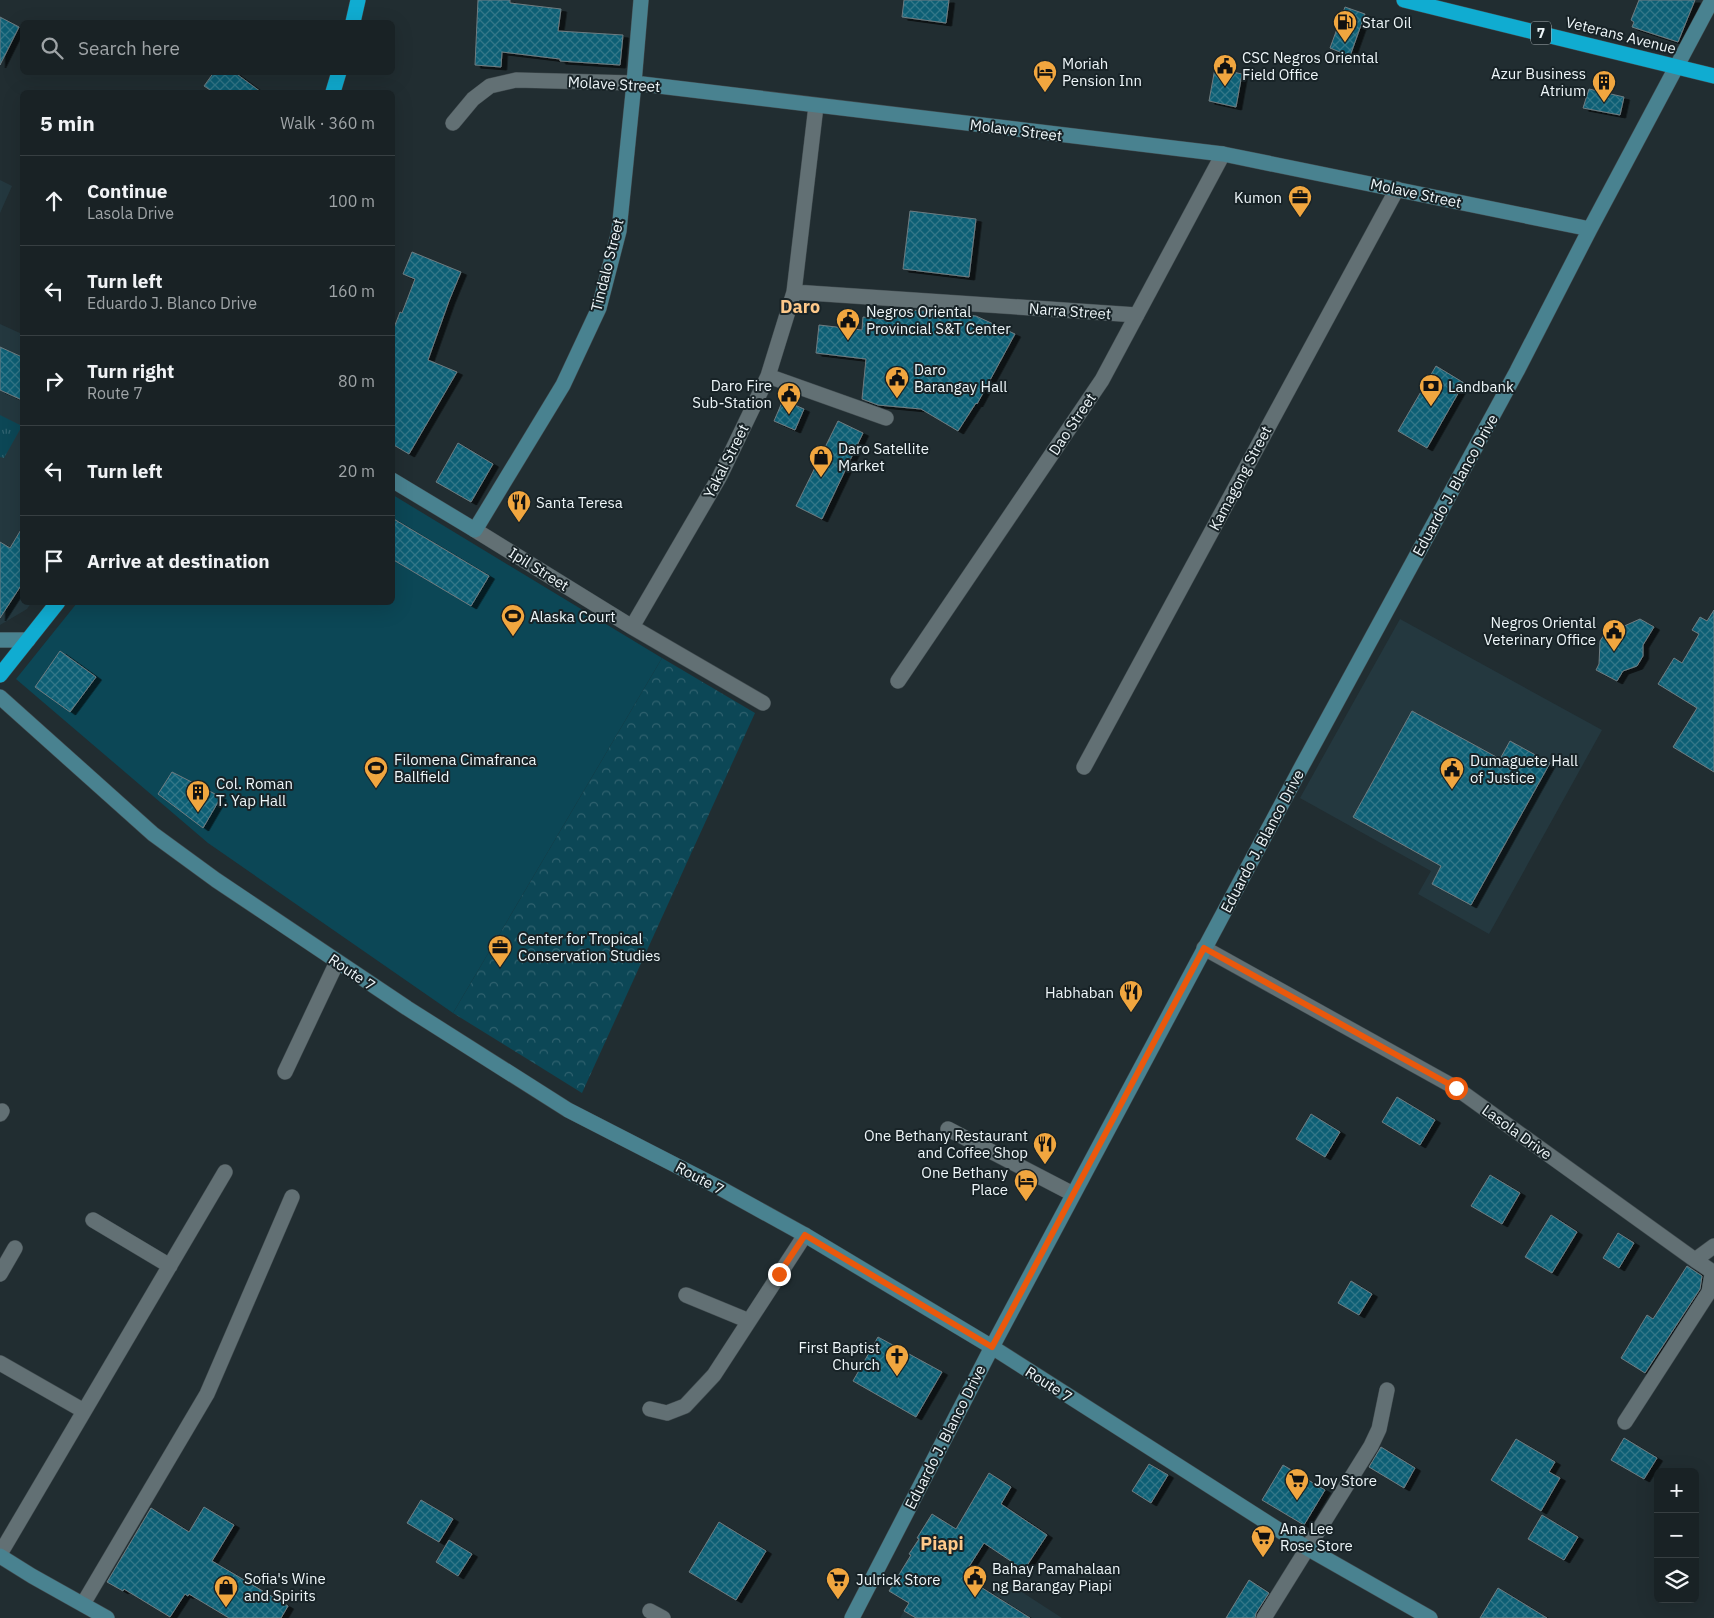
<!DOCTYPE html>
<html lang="en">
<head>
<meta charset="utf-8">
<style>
  :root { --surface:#192225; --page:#262f32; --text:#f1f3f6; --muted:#9fa4a7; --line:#373f42 }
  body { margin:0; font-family:"IBM Plex Sans",sans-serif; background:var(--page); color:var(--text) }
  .controls { position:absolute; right:15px; bottom:15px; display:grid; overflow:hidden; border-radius:8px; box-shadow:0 5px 20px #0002 }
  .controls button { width:45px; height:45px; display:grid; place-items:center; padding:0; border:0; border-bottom:1px solid var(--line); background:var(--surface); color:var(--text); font:25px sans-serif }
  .stop { position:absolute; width:15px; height:15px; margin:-11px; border:4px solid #ea580c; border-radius:50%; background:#fff }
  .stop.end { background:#ea580c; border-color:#fff; box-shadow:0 1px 5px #0008 }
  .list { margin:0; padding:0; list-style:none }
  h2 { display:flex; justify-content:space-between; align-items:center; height:65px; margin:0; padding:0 20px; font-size:21px }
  h2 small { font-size:16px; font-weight:400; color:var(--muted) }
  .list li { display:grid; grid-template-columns:32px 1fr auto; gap:15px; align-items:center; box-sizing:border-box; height:90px; padding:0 20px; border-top:1px solid var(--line) }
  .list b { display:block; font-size:19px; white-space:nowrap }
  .list p { margin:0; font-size:16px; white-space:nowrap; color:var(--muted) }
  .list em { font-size:16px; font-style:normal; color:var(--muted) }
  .icon { flex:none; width:28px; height:28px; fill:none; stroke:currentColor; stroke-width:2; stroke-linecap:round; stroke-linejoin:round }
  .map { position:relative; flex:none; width:1714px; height:1618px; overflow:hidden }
  .search { position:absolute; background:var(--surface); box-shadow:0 5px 20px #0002; left:20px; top:20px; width:375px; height:55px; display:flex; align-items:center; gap:12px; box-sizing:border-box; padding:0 18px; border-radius:8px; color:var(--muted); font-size:19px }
  .panel { position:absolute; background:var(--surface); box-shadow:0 5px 20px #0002; left:20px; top:90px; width:375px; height:515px; border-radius:8px }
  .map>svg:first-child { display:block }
  .built { fill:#24383f }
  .grass { fill:url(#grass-tufts) }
  .park { fill:url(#park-crowns) }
  .garden { fill:#0c4756 }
  .building { fill:url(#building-cross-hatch); stroke:#6e7c81; filter:url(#shadow) }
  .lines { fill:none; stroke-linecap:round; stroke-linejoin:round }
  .street-casing { stroke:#414b4f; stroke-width:16 }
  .secondary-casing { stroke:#414b4f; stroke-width:16 }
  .highway-casing { stroke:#414b4f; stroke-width:16 }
  .street { stroke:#627074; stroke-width:15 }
  .secondary { stroke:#498290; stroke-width:15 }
  .highway { stroke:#10acd1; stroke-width:15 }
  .route { stroke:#ea580c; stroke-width:6 }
  .labels { text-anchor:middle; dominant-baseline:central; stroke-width:4; stroke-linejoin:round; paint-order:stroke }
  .shield { fill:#182327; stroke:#aeb7ba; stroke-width:1 }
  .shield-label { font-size:14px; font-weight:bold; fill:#eef6f9 }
  .poi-label { font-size:15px; fill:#eef6f9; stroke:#182327; text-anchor:start }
  .street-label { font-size:15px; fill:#eef6f9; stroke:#182327 }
  .quarter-label { font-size:18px; font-weight:bold; fill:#fec98a; stroke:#182327 }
</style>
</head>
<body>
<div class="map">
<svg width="1714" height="1618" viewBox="0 0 1714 1618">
  <defs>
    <pattern id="grass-tufts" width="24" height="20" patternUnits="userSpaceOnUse" patternTransform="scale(1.25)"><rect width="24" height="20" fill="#0c4756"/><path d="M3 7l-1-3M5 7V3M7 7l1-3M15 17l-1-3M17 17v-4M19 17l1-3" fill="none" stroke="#30626f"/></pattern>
    <pattern id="park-crowns" width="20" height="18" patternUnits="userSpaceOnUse" patternTransform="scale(1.25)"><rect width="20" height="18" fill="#0c4756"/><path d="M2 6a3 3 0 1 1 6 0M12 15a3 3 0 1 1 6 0" fill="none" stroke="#30626f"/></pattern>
    <pattern id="building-cross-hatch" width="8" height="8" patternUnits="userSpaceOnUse" patternTransform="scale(1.25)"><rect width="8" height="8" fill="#105f74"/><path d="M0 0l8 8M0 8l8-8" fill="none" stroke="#337789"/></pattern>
    <filter id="shadow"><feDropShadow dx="5.5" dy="3" stdDeviation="0" flood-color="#0009"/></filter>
  </defs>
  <rect width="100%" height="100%" fill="#212d31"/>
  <!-- built -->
  <path class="built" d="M0 180 12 186 0 213Z
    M0 324 22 334V602L31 603 27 609 0 625Z
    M1400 619 1602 730 1489 934 1418 894 1431 871 1300 798Z
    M1003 1580 1062 1618H900L921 1581 980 1616Z"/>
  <!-- grass -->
  <path class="grass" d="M0 415 22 426 4 458 0 457Z"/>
  <!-- park -->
  <path class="park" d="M662 658 755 713 582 1093 453 1013Z"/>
  <!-- garden -->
  <path class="garden" d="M393 495 662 658 453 1013 208 843 16 679 77 603 392 602Z"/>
  <!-- building -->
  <path class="building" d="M478 0H510V3L561 9 558 31 623 35 620 65 560 61V59L502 52 501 67 475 65Z
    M904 0H949L946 23 902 17Z
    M1639 0H1695L1678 42 1632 27 1634 22 1631 20Z
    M1345 7 1365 14 1350 56 1330 48Z
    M0 17 19 27 0 65Z
    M1215 68 1242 74 1236 107 1209 101Z
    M214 72H234L261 92H213L204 86Z
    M1589 89 1624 97 1620 115 1583 108Z
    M910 211 976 219 969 277 903 269Z
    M412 252 461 272 449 301 428 360 457 372 409 454 392 444V333L400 312 402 313 415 279 403 274Z
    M891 308 976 316 1015 334 977 404 976 403 958 431 921 409 878 405 862 399 866 359 816 353 819 325 862 330 863 317 890 320Z
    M0 347 22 357V400L0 390Z
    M1436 366 1464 383 1427 448 1398 431Z
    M783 400 804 409 795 430 774 421Z
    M838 421 863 433 822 519 796 506Z
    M458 443 493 464 471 502 436 482Z
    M392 518 489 576 471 606 392 559Z
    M22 528V584L0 618V542L10 548Z
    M1714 610V772L1673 747 1697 708 1658 684 1674 658 1682 663 1699 634 1692 630 1700 617 1707 621Z
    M1640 619 1654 627 1643 645V656L1637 666 1623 671 1617 681 1596 670 1599 664 1600 641 1604 635Z
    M60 651 96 677 70 712 35 687Z
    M1412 711 1500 759 1510 741 1550 763 1471 905 1432 884 1441 866 1353 817Z
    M172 772 221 797 203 828 158 794Z
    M1397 1097 1435 1120 1420 1145 1382 1122Z
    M1311 1114 1340 1132 1325 1157 1296 1139Z
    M1490 1175 1520 1193 1502 1224 1471 1206Z
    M1551 1215 1577 1232 1552 1273 1525 1257Z
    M1618 1233 1634 1243 1619 1268 1603 1258Z
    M1687 1266 1702 1276 1700 1289 1645 1373 1621 1358 1647 1315 1653 1319Z
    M1351 1281 1372 1294 1359 1315 1338 1303Z
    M878 1337 942 1372 916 1417 853 1381Z
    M1624 1438 1657 1458 1644 1479 1611 1460Z
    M1516 1439 1555 1462 1549 1472 1560 1478 1541 1511 1491 1480Z
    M1381 1447 1415 1468 1404 1488 1369 1467Z
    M1149 1464 1168 1475 1151 1503 1132 1491Z
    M1283 1465 1325 1490 1304 1525 1262 1500Z
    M989 1473 1011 1487 1001 1504 1047 1535 1024 1570 984 1543 963 1576 1030 1618H916L904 1611 909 1603 889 1591 911 1555 909 1554 919 1539 917 1538 932 1514 956 1529Z
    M421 1500 453 1519 439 1542 407 1523Z
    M204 1507 234 1525 212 1561 288 1606 281 1618H229L189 1594 188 1596 185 1594 170 1617 124 1589 123 1591 107 1582 151 1508 189 1532Z
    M1542 1515 1578 1537 1564 1560 1528 1539Z
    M719 1522 766 1551 736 1600 689 1572Z
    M449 1540 472 1554 458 1576 436 1562Z
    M1249 1580 1269 1593 1256 1613 1255 1618H1226Z
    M1498 1588 1547 1618H1480Z"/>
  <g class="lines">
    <!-- street casing -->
    <g class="street-casing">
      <path id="street" d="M453 123 473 99 490 86 516 80 634 83
        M794 292 1137 315
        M768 376 886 418
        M475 530 632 627 763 703
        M632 627 720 476 768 376 794 292 816 106
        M898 681 1102 380 1223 154
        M1084 767 1397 189
        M1204 948 1456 1088 1695 1260 1714 1246
        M285 1072 337 962
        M0 1114 2 1111
        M948 1129 1073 1194
        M93 1220 170 1266
        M0 1274 15 1248
        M686 1295 749 1321
        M0 1363 84 1411
        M650 1409 667 1413 685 1406 714 1375 805 1235
        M1625 1422 1709 1292 1712 1274 1710 1270 1695 1260
        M0 1554 225 1172
        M83 1604 207 1394 292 1197
        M650 1611 663 1618
        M1264 1618 1371 1446 1379 1429 1387 1390"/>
    </g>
    <!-- secondary casing -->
    <g class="secondary-casing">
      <path id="secondary" d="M634 83 1223 154 1590 229
        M392 480 475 530 563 385 599 308 619 231 634 83 641 0
        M0 640H28
        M0 697 153 834 216 880 407 1008 568 1110 720 1188 805 1235 992 1347 1307 1548 1430 1618
        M0 1556 32 1576 107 1618
        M852 1618 992 1347 1302 766 1517 371 1590 229 1712 0"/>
    </g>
    <!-- highway casing -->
    <g class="highway-casing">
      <path id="highway" d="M1404 0 1714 76
        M353 22 358 0
        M333 92 339 72
        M0 675 58 602"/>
    </g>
    <!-- street -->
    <use href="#street" class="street"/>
    <!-- secondary -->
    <use href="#secondary" class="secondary"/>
    <!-- highway -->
    <use href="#highway" class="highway"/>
  </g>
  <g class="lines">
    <!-- route -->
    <path class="route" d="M779 1274 805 1235 992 1347 1204 948 1456 1088"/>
  </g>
  <!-- icons -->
  <defs>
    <g id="fuel-pin" transform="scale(1.25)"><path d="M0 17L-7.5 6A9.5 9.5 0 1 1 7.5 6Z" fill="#f1a63f" stroke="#182327"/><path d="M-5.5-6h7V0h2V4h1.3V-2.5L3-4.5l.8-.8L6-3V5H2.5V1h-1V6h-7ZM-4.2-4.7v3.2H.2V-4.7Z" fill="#111"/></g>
    <g id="civic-pin" transform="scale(1.25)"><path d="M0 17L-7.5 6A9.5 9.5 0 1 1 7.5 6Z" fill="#f1a63f" stroke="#182327"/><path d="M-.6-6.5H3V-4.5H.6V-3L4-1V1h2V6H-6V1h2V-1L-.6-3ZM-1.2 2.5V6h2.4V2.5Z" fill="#111"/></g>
    <g id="hotel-pin" transform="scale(1.25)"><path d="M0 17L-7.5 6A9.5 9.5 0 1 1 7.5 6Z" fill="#f1a63f" stroke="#182327"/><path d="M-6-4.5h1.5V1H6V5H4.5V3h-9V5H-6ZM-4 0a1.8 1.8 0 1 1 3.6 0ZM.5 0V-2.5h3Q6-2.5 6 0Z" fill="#111"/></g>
    <g id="building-pin" transform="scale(1.25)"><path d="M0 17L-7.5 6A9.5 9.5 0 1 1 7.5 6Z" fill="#f1a63f" stroke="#182327"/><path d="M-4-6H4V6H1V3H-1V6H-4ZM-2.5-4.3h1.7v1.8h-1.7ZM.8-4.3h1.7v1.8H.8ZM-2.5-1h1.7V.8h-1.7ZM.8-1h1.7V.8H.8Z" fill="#111"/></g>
    <g id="office-pin" transform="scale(1.25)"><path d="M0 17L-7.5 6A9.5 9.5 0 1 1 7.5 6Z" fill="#f1a63f" stroke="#182327"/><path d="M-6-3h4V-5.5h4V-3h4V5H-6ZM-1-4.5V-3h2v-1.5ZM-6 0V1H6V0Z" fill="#111"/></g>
    <g id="bank-pin" transform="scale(1.25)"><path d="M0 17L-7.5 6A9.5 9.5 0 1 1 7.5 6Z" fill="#f1a63f" stroke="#182327"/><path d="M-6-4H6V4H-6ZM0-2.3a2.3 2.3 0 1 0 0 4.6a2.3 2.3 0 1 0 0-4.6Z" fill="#111"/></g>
    <g id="shop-pin" transform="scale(1.25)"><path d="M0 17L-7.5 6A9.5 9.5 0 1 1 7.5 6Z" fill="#f1a63f" stroke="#182327"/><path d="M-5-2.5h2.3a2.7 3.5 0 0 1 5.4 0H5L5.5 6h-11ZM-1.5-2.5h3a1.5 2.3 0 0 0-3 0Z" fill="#111"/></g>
    <g id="restaurant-pin" transform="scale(1.25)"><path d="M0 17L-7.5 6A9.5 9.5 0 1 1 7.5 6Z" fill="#f1a63f" stroke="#182327"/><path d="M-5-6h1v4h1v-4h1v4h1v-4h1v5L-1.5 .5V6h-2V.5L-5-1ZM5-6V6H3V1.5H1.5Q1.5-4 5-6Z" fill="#111"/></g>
    <g id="stadium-pin" transform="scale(1.25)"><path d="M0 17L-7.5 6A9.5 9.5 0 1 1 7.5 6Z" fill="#f1a63f" stroke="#182327"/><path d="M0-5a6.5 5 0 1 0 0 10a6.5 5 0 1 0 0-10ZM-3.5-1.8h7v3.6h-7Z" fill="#111"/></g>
    <g id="church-pin" transform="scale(1.25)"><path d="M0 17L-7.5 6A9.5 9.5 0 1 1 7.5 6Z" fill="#f1a63f" stroke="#182327"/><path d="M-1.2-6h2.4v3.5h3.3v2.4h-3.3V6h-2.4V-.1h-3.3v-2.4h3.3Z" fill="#111"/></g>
    <g id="supermarket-pin" transform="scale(1.25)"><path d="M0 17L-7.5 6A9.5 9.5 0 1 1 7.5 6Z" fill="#f1a63f" stroke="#182327"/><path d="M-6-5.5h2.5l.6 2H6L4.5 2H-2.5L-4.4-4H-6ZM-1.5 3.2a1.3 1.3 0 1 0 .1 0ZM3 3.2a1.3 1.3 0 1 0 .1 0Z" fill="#111"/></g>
  </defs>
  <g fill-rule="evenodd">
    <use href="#fuel-pin" x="1345" y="22"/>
    <use href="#civic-pin" x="1225" y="66"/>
    <use href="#hotel-pin" x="1045" y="72"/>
    <use href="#building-pin" x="1604" y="82"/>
    <use href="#office-pin" x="1300" y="197"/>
    <use href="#civic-pin" x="848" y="320"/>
    <use href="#civic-pin" x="897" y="378"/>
    <use href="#bank-pin" x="1431" y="386"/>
    <use href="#civic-pin" x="789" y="394"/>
    <use href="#shop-pin" x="821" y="457"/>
    <use href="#restaurant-pin" x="519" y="502"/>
    <use href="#stadium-pin" x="513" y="616"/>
    <use href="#civic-pin" x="1614" y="631"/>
    <use href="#stadium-pin" x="376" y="768"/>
    <use href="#civic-pin" x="1452" y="769"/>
    <use href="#building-pin" x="198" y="792"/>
    <use href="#office-pin" x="500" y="947"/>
    <use href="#restaurant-pin" x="1131" y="992"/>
    <use href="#restaurant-pin" x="1045" y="1144"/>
    <use href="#hotel-pin" x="1026" y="1181"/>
    <use href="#church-pin" x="897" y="1356"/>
    <use href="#supermarket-pin" x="1297" y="1480"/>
    <use href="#supermarket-pin" x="1263" y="1537"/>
    <use href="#civic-pin" x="975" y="1577"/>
    <use href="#supermarket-pin" x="838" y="1579"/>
    <use href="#shop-pin" x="226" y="1587"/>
  </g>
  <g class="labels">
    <!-- shield labels -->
    <rect class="shield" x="1531" y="21.5" width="20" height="23" rx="4"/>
    <g class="shield-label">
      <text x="1541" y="33">7</text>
    </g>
    <!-- poi labels -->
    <g class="poi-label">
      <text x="1362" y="22">Star Oil</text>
      <text x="1242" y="57">CSC Negros Oriental<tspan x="1242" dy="17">Field Office</tspan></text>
      <text x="1062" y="63">Moriah<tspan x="1062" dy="17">Pension Inn</tspan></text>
      <text x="1586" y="73" text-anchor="end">Azur Business<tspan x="1586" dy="17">Atrium</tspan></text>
      <text x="1282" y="197" text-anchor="end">Kumon</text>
      <text x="866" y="311">Negros Oriental<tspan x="866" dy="17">Provincial S&amp;T Center</tspan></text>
      <text x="914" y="369">Daro<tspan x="914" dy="17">Barangay Hall</tspan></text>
      <text x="772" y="385" text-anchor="end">Daro Fire<tspan x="772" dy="17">Sub-Station</tspan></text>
      <text x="1448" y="386">Landbank</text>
      <text x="838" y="448">Daro Satellite<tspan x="838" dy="17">Market</tspan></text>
      <text x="536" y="502">Santa Teresa</text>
      <text x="530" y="616">Alaska Court</text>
      <text x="1596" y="622" text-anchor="end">Negros Oriental<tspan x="1596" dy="17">Veterinary Office</tspan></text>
      <text x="394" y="759">Filomena Cimafranca<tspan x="394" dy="17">Ballfield</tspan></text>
      <text x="1470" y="760">Dumaguete Hall<tspan x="1470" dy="17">of Justice</tspan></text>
      <text x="216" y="783">Col. Roman<tspan x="216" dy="17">T. Yap Hall</tspan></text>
      <text x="518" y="938">Center for Tropical<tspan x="518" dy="17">Conservation Studies</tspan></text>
      <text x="1114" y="992" text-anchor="end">Habhaban</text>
      <text x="1028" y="1135" text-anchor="end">One Bethany Restaurant<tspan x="1028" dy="17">and Coffee Shop</tspan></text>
      <text x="1008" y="1172" text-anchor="end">One Bethany<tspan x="1008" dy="17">Place</tspan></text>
      <text x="880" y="1347" text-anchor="end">First Baptist<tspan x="880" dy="17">Church</tspan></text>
      <text x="1314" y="1480">Joy Store</text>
      <text x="1280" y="1528">Ana Lee<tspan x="1280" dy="17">Rose Store</tspan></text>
      <text x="992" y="1568">Bahay Pamahalaan<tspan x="992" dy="17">ng Barangay Piapi</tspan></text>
      <text x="244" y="1578">Sofia's Wine<tspan x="244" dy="17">and Spirits</tspan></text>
      <text x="856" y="1579">Julrick Store</text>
    </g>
    <!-- street labels -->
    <g class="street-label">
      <text transform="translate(1621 35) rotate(14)">Veterans Avenue</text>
      <text transform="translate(614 84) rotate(3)">Molave Street</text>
      <text transform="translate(1016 130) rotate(7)">Molave Street</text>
      <text transform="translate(1416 193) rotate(12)">Molave Street</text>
      <text transform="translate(607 265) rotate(-76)">Tindalo Street</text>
      <text transform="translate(1070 311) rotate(4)">Narra Street</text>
      <text transform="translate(1072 424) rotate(-56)">Dao Street</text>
      <text transform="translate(726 461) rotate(-63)">Yakal Street</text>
      <text transform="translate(1240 478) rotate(-62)">Kamagong Street</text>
      <text transform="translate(1455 485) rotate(-61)">Eduardo J. Blanco Drive</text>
      <text transform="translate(539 569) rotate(32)">Ipil Street</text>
      <text transform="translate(1262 841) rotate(-62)">Eduardo J. Blanco Drive</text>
      <text transform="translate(352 972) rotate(34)">Route 7</text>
      <text transform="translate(1517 1132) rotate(36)">Lasola Drive</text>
      <text transform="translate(700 1178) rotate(28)">Route 7</text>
      <text transform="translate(1049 1384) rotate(33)">Route 7</text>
      <text transform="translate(945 1437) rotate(-63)">Eduardo J. Blanco Drive</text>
    </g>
    <!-- quarter labels -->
    <g class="quarter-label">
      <text x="800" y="306">Daro</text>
      <text x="942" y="1543">Piapi</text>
    </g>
  </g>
</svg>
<div class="controls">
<button>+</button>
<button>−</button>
<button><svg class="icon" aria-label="layers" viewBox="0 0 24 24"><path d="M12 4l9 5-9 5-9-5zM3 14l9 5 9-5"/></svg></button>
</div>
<div class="stop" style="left:1456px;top:1088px"></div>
<div class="stop end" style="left:779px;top:1274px"></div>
<div class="search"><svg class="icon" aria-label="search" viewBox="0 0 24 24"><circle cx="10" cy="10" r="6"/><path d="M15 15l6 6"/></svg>Search here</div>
<section class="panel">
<h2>5 min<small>Walk · 360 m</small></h2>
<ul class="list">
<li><svg class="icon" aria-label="ahead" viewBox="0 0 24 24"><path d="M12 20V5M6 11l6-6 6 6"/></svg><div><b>Continue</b><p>Lasola Drive</p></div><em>100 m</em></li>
<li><svg class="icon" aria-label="left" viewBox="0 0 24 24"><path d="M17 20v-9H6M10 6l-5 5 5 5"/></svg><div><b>Turn left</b><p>Eduardo J. Blanco Drive</p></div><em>160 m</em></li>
<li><svg class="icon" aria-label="right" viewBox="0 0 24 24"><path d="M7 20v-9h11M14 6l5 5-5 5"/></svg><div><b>Turn right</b><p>Route 7</p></div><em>80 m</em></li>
<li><svg class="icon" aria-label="left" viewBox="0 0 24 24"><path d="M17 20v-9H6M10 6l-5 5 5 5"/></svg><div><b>Turn left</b></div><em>20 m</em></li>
<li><svg class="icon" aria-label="arrive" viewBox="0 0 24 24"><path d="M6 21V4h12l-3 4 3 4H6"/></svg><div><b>Arrive at destination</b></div></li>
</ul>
</section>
</div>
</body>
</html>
